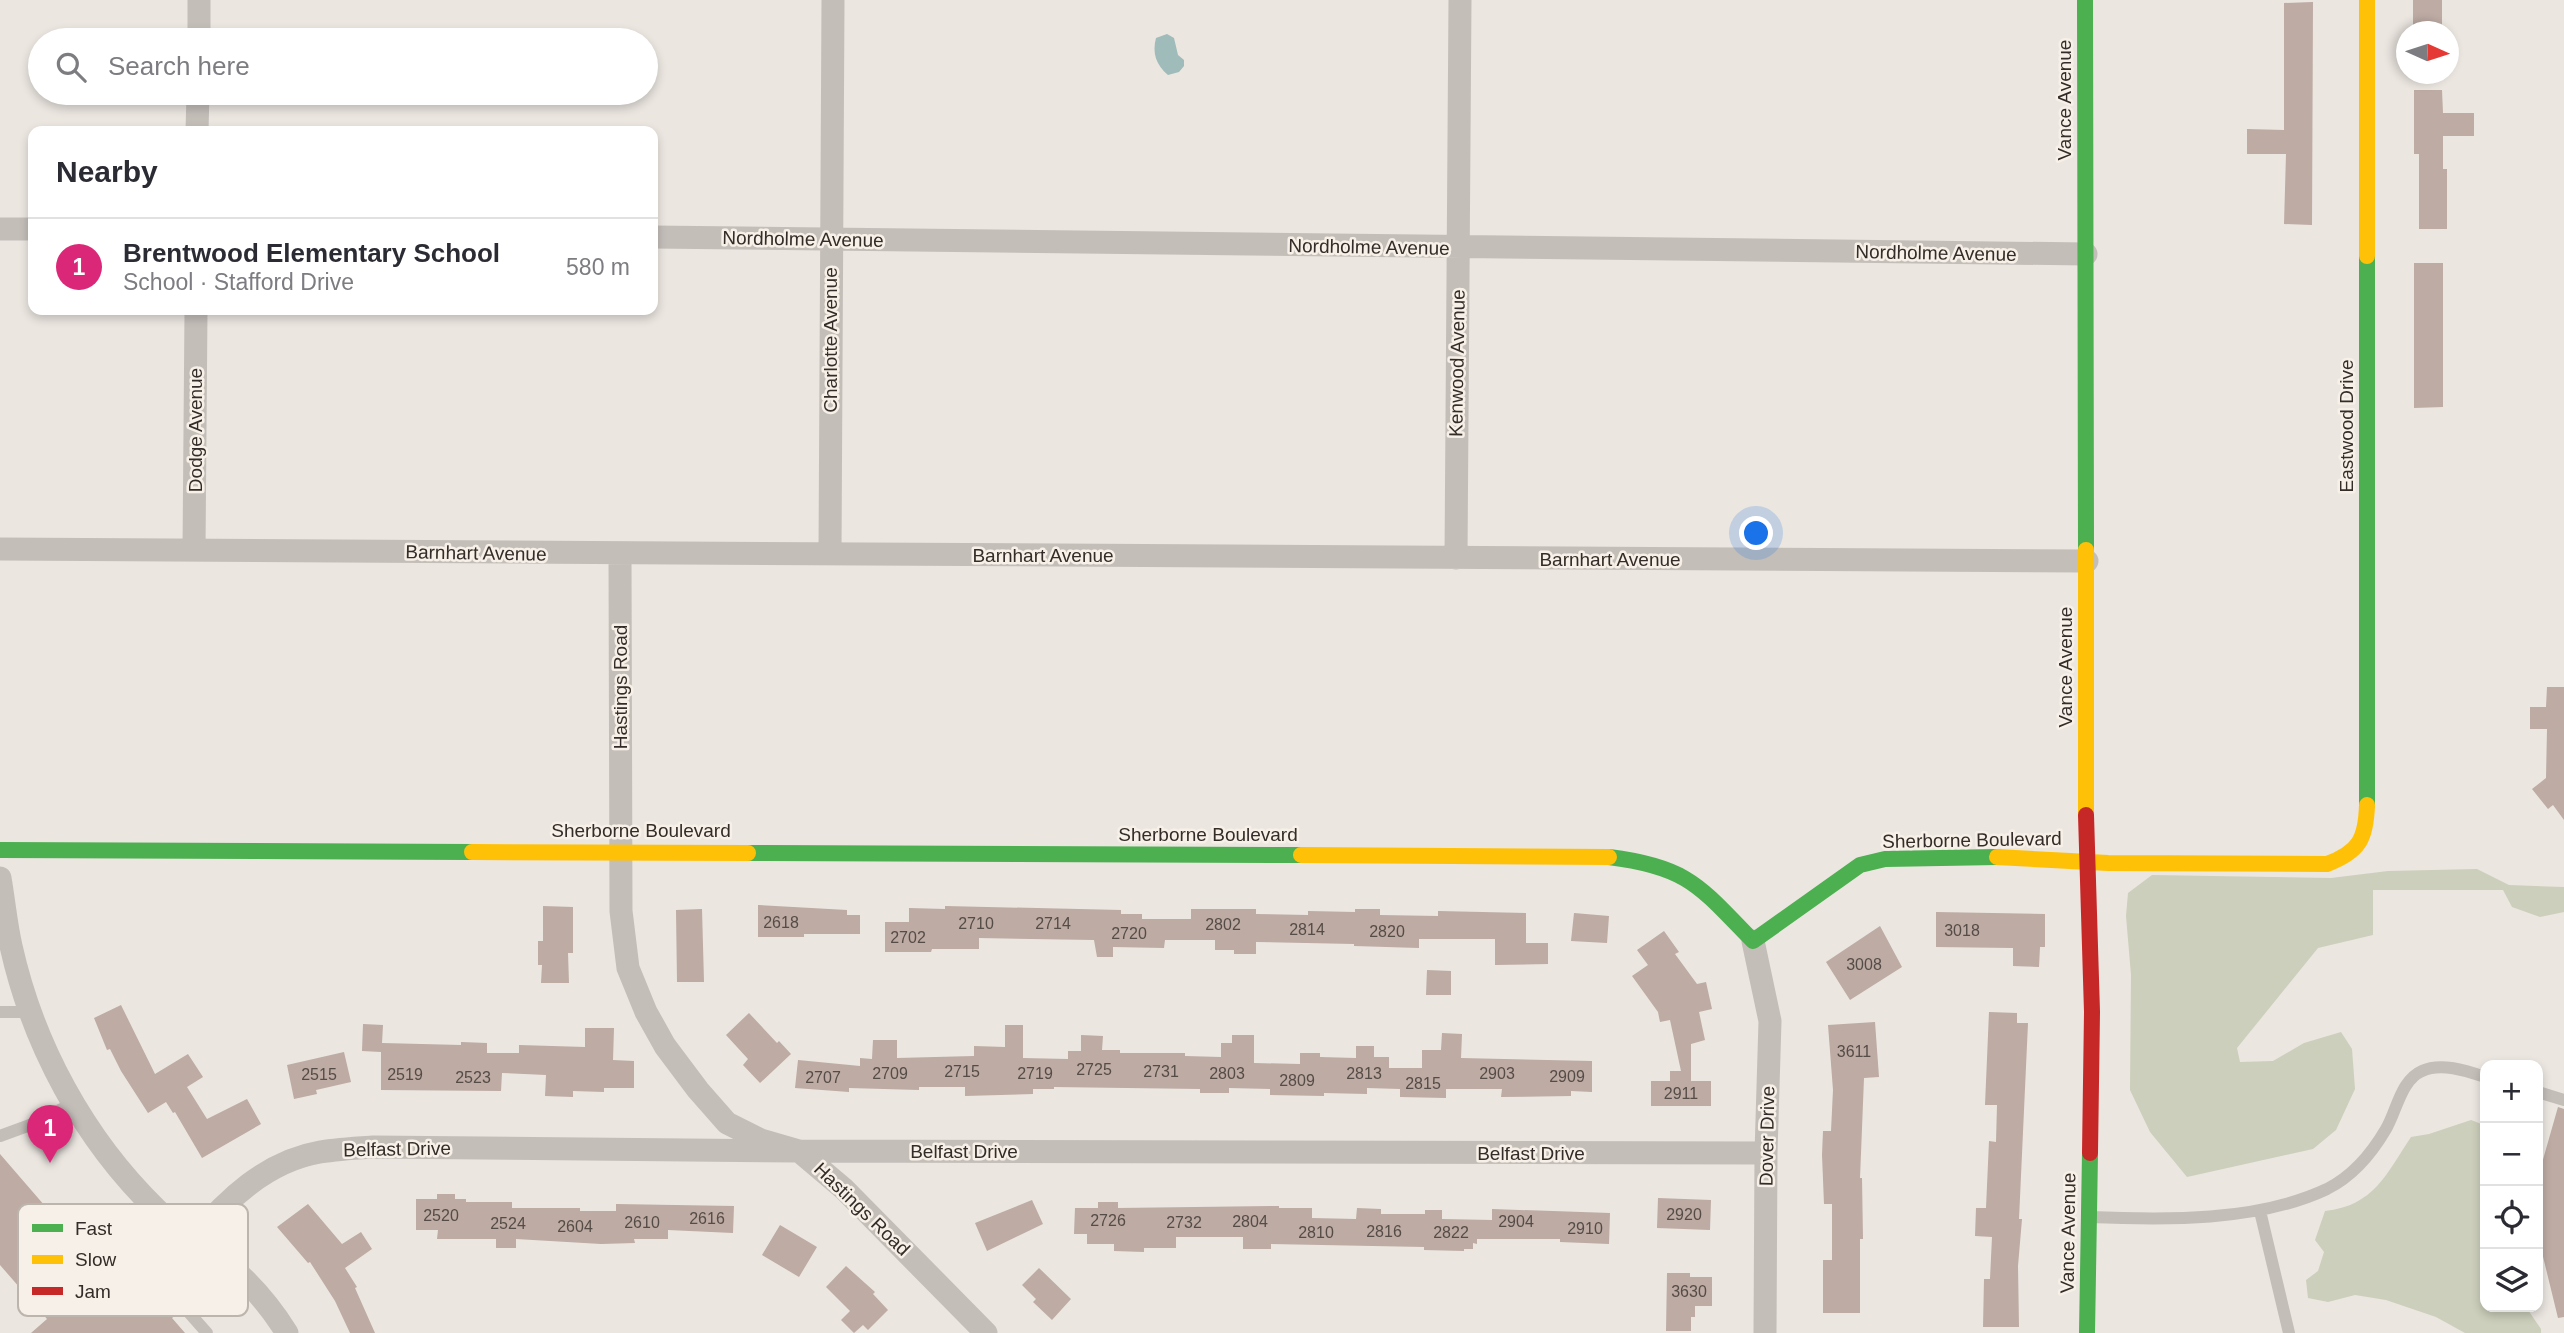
<!DOCTYPE html>
<html lang="en">
<head>
<meta charset="utf-8">
<style>
  :root { --surface:#fff; --page:#f2f2f3; --text:#2b2b33; --muted:#7c7c81; --line:#e1e1e2; --accent:#db2777 }
  body { margin:0; font-family:Arial,sans-serif; background:var(--page); color:var(--text) }
  .controls { position:absolute; right:21px; bottom:21px; display:grid; overflow:hidden; border-radius:14px; box-shadow:0 4px 10px #0003 }
  .controls button { width:63px; height:63px; display:grid; place-items:center; padding:0; border:0; border-bottom:2px solid var(--line); background:var(--surface); color:var(--text); font:35px sans-serif }
  .compass { position:absolute; left:2396px; top:21px; width:63px; height:63px; border-radius:50%; background:var(--surface); box-shadow:0 4px 10px #0003; rotate:93deg }
  .you { position:absolute; left:1757px; top:534px; width:24px; height:24px; margin:-18px; border:5px solid #fff; border-radius:50%; background:#1a73e8; box-shadow:0 0 0 10px #1a73e833 }
  .badge { display:grid; place-items:center; width:46px; height:46px; border-radius:50%; background:var(--accent); color:#fff; font-size:23px; font-weight:700 }
  .pin { position:absolute; translate:-50% -58px; filter:drop-shadow(0 2px 4px #0008) }
  .pin::after { content:''; position:absolute; top:37px; width:24px; height:21px; background:inherit; clip-path:polygon(0 0,100% 0,50% 100%) }
  .list { margin:0; padding:0; list-style:none }
  h2 { display:flex; justify-content:space-between; align-items:center; height:91px; margin:0; padding:0 28px; font-size:30px }
  h2 small { font-size:23px; font-weight:400; color:var(--muted) }
  .list li { display:grid; grid-template-columns:46px 1fr auto; gap:21px; align-items:center; box-sizing:border-box; height:98px; padding:0 28px; border-top:2px solid var(--line) }
  .list b { display:block; font-size:26px; white-space:nowrap }
  .list p { margin:0; font-size:23px; white-space:nowrap; color:var(--muted) }
  .list em { font-size:23px; font-style:normal; color:var(--muted) }
  .icon { flex:none; width:38px; height:38px; fill:none; stroke:currentColor; stroke-width:2; stroke-linecap:round; stroke-linejoin:round }
  .map { position:relative; flex:none; width:2564px; height:1333px; overflow:hidden }
  .search { position:absolute; background:var(--surface); box-shadow:0 4px 10px #0003; left:28px; top:28px; width:630px; height:77px; display:flex; align-items:center; gap:18px; box-sizing:border-box; padding:0 24px; border-radius:38px; color:var(--muted); font-size:26px }
  .panel { position:absolute; background:var(--surface); box-shadow:0 4px 10px #0003; left:28px; top:126px; width:630px; height:189px; border-radius:14px }
  .map>svg:first-child { display:block }
  .green { fill:#cccfbb }
  .water { fill:#9fbbba }
  .building { fill:#bdaba4 }
  .lines { fill:none; stroke-linecap:round; stroke-linejoin:round }
  .lane { stroke:#c4beb9; stroke-width:12 }
  .street { stroke:#c4beb9; stroke-width:23 }
  .fast { stroke:#4caf50; stroke-width:16 }
  .slow { stroke:#ffc107; stroke-width:16 }
  .jam { stroke:#c62828; stroke-width:16 }
  .labels { text-anchor:middle; dominant-baseline:central; stroke-width:5; stroke-linejoin:round; paint-order:stroke }
  .number-label { font-size:16px; fill:#564c47 }
  .street-label { font-size:19px; fill:#342c28; stroke:#f7f0e8 }
  .key { fill:#f7f0e8; stroke:#bcb5ae; stroke-width:2 }
  .key-label { font-size:19px; fill:#342c28 }
</style>
</head>
<body>
<div class="map">
<svg width="2564" height="1333" viewBox="0 0 2564 1333">
  <rect width="100%" height="100%" fill="#ebe6e0"/>
  <!-- green -->
  <path class="green" d="M2477 869 2509 885 2564 887V912L2540 917 2512 907 2503 890H2373V935L2318 948 2237 1048 2240 1062 2273 1061 2304 1043 2341 1032 2352 1049 2355 1089 2336 1130 2313 1149 2187 1177 2150 1132 2130 1090 2131 975 2126 916 2128 893 2152 875 2331 878 2388 871Z
    M2471 1120 2484 1125 2485 1307H2526L2541 1329V1333H2465L2436 1317 2386 1300 2355 1295 2328 1302 2308 1298 2306 1280 2318 1271 2324 1252 2315 1240 2325 1211C2374 1206 2387 1173 2411 1137L2429 1134Z"/>
  <!-- water -->
  <path class="water" d="M1167 34 1174 38 1178 55 1184 60V66L1179 72 1168 75C1156 65 1152 53 1156 38Z"/>
  <!-- building -->
  <path class="building" d="M2413 0H2442V32H2413Z
    M2313 2 2312 225 2284 224 2286 154H2247V129L2284 130V3Z
    M2414 90H2442L2443 113H2474V136H2443V169H2447V229H2419V154H2414Z
    M2414 263H2443V407L2414 408Z
    M2547 687H2564V820L2553 805 2548 809 2532 789 2546 778 2547 729H2530V707H2546Z
    M758 905 847 910V915H860V934H804V937H758Z
    M543 906 573 907V953H568L569 983H541L542 965H538V941H543Z
    M945 906 1121 910V914H1142V919H1191V909H1256V914L1308 915V911L1355 912V909H1380V915L1438 916V911L1526 913V943H1548V964L1495 965V939H1419V948L1354 946V944L1256 942V954H1234V950H1215V940H1165L1164 948 1113 947V957H1097L1094 940 979 938V949H932L931 952H885V922H909V908L945 909Z
    M702 909 704 982H677L676 910Z
    M1936 912 2045 914V947H2040L2039 967 2013 966V948L1936 947Z
    M1574 913 1609 916 1607 943 1571 941Z
    M1880 926 1902 967 1850 1000 1826 962Z
    M1664 931 1679 952 1675 954 1697 984 1706 982 1712 1009 1699 1012 1705 1040 1691 1044V1081H1711V1106H1651V1081H1670V1071H1681L1670 1020 1660 1022 1658 1012 1632 976 1648 965 1637 950Z
    M1427 970 1451 971V995H1426Z
    M121 1005 155 1074 188 1054 203 1077 187 1087 207 1119 247 1099 261 1124 202 1158 175 1112 173 1113 166 1102 148 1113 121 1071 110 1049 107 1050 94 1018Z
    M1989 1012 2017 1013V1023H2028L2019 1219H2022L2018 1266 2019 1327H1983L1984 1279H1990L1992 1237 1975 1236 1976 1208H1986L1989 1141 1996 1142 1997 1105H1985Z
    M749 1013 777 1043 779 1041 791 1054 760 1083 743 1065 748 1059 726 1035Z
    M1875 1022 1879 1077 1864 1078 1860 1178H1862L1863 1239H1860V1313H1823V1260H1832V1204H1824L1822 1155 1823 1131H1831L1833 1090 1828 1025Z
    M363 1024 383 1025 382 1043 461 1045V1042L487 1043V1053H519V1045L585 1047V1028H614L613 1060 634 1061V1088H604V1092L573 1091V1097L545 1096 546 1075 502 1073 501 1091 381 1090V1052L362 1051Z
    M1005 1025H1023V1058L1068 1059V1051H1081V1035L1103 1036 1102 1050H1120V1053H1185V1056L1221 1057V1043H1232V1035H1254V1063L1300 1064V1053H1320V1057L1356 1058V1046H1374V1057H1389V1068H1422V1050H1441L1442 1033 1462 1034 1461 1058 1592 1061V1092L1571 1091V1096L1501 1097 1502 1089H1446V1098L1400 1097V1089L1367 1088V1094L1324 1093V1096L1270 1095V1089L1229 1088V1093H1200V1089L1054 1087V1089H1033V1094L965 1096V1087H919V1090L849 1088V1092L795 1088 798 1060 860 1066V1058L872 1059 873 1040H897V1058L974 1056V1046L1005 1047Z
    M344 1052 351 1082 316 1090 317 1094 294 1099 287 1065Z
    M2558 1107 2564 1109V1317L2558 1318 2538 1236V1177Z
    M0 1154 140 1316 163 1296 169 1299 175 1296 178 1290 176 1284 178 1282 194 1299 191 1302 186 1299 179 1300 176 1305 178 1313 172 1318 185 1333H31L47 1319 0 1265Z
    M437 1194H455V1199H466V1202H512V1208H580V1211H616V1204L734 1206 733 1233 668 1230V1239H634L635 1243 601 1244 516 1239V1248H496V1239H437L438 1230H416V1199H437Z
    M1658 1198 1711 1200 1710 1230 1657 1228Z
    M1032 1200 1043 1224 987 1251 975 1223Z
    M1098 1202H1118V1208L1279 1206V1208H1312V1218L1356 1219 1357 1208 1381 1209V1214H1425V1210H1442V1219L1492 1220V1209L1610 1213 1609 1244 1560 1242V1239H1477V1244L1473 1243V1249H1464V1251L1424 1250V1247L1271 1244V1249H1243V1237H1176V1248H1144V1252L1114 1251V1244H1087V1234H1074L1075 1208H1098Z
    M308 1204 342 1244 361 1232 372 1249 345 1268 357 1287 355 1288 375 1333H350L335 1301 310 1262 308 1263 277 1227Z
    M780 1225 817 1247 799 1277 762 1255Z
    M846 1266 875 1292 873 1294 888 1310 868 1330 863 1325 854 1333 841 1320 850 1311 826 1287Z
    M1039 1268 1071 1299 1052 1320 1033 1302 1036 1299 1022 1285Z
    M1667 1273H1690V1277H1712V1306H1695V1317H1691V1331H1666Z"/>
  <g class="lines">
    <!-- lane -->
    <path class="lane" d="M0 1012H30
      M2538 1092 2564 1100
      M0 1136 30 1125 73 1103
      M157 1210 147 1221 145 1230 149 1264 169 1290
      M2260 1211 2289 1333
      M2089 1217C2165 1220 2257 1222 2327 1189 2353 1176 2372 1153 2386 1129 2397 1110 2401 1080 2422 1071 2441 1062 2467 1071 2485 1077
      M184 1307 207 1333"/>
    <!-- street -->
    <path class="street" d="M199 40V0
      M197 131 198 93
      M0 229H33
      M653 237 2086 254
      M0 549 2087 561
      M194 550 196 310
      M830 553 833 0
      M620 554 621 911 628 968 646 1012 665 1046 698 1090 727 1123 761 1140 799 1151 844 1189 986 1333
      M1456 558 1460 0
      M0 878C4 901 6 924 11 946 33 1045 84 1139 156 1209 179 1232 208 1248 232 1268 254 1287 272 1309 287 1333
      M1753 941 1770 1021 1766 1153 1765 1333
      M194 1239C226 1200 267 1161 320 1152 337 1149 356 1148 373 1147L799 1151 1766 1153"/>
    <!-- fast -->
    <path class="fast" d="M2085 0 2086 550
      M2367 805V256
      M0 850 472 852
      M748 853 1301 855
      M1609 857C1689 867 1700 887 1753 941L1860 865 1885 859 1997 857
      M2087 1333 2090 1153"/>
    <!-- slow -->
    <path class="slow" d="M2367 0V256
      M2086 550V815
      M472 852 748 853
      M1301 855 1609 857
      M1997 857 2108 863 2327 864C2359 852 2366 839 2367 805"/>
    <!-- jam -->
    <path class="jam" d="M2086 815 2092 1012 2090 1153"/>
  </g>
  <g class="labels">
    <!-- number labels -->
    <g class="number-label">
      <text x="781" y="922">2618</text>
      <text x="976" y="923">2710</text>
      <text x="1053" y="923">2714</text>
      <text x="1223" y="924">2802</text>
      <text x="1307" y="929">2814</text>
      <text x="1962" y="930">3018</text>
      <text x="1387" y="931">2820</text>
      <text x="1129" y="933">2720</text>
      <text x="908" y="937">2702</text>
      <text x="1864" y="964">3008</text>
      <text x="1854" y="1051">3611</text>
      <text x="1094" y="1069">2725</text>
      <text x="962" y="1071">2715</text>
      <text x="1161" y="1071">2731</text>
      <text x="890" y="1073">2709</text>
      <text x="1035" y="1073">2719</text>
      <text x="1227" y="1073">2803</text>
      <text x="1364" y="1073">2813</text>
      <text x="1497" y="1073">2903</text>
      <text x="319" y="1074">2515</text>
      <text x="405" y="1074">2519</text>
      <text x="1567" y="1076">2909</text>
      <text x="473" y="1077">2523</text>
      <text x="823" y="1077">2707</text>
      <text x="1297" y="1080">2809</text>
      <text x="1423" y="1083">2815</text>
      <text x="1681" y="1093">2911</text>
      <text x="1684" y="1214">2920</text>
      <text x="441" y="1215">2520</text>
      <text x="707" y="1218">2616</text>
      <text x="1108" y="1220">2726</text>
      <text x="1250" y="1221">2804</text>
      <text x="1516" y="1221">2904</text>
      <text x="642" y="1222">2610</text>
      <text x="1184" y="1222">2732</text>
      <text x="508" y="1223">2524</text>
      <text x="575" y="1226">2604</text>
      <text x="1585" y="1228">2910</text>
      <text x="1384" y="1231">2816</text>
      <text x="1316" y="1232">2810</text>
      <text x="1451" y="1232">2822</text>
      <text x="1689" y="1291">3630</text>
    </g>
    <!-- street labels -->
    <g class="street-label">
      <text transform="translate(2064 100) rotate(-90)">Vance Avenue</text>
      <text transform="translate(803 239) rotate(1)">Nordholme Avenue</text>
      <text transform="translate(1369 247) rotate(1)">Nordholme Avenue</text>
      <text transform="translate(1936 253) rotate(1)">Nordholme Avenue</text>
      <text transform="translate(830 340) rotate(-90)">Charlotte Avenue</text>
      <text transform="translate(1457 363) rotate(-89)">Kenwood Avenue</text>
      <text transform="translate(2346 426) rotate(-90)">Eastwood Drive</text>
      <text transform="translate(195 430) rotate(-90)">Dodge Avenue</text>
      <text transform="translate(476 553) rotate(1)">Barnhart Avenue</text>
      <text x="1043" y="555">Barnhart Avenue</text>
      <text x="1610" y="559">Barnhart Avenue</text>
      <text transform="translate(2065 667) rotate(-90)">Vance Avenue</text>
      <text transform="translate(620 687) rotate(-90)">Hastings Road</text>
      <text x="641" y="830">Sherborne Boulevard</text>
      <text x="1208" y="834">Sherborne Boulevard</text>
      <text transform="translate(1972 840) rotate(-1)">Sherborne Boulevard</text>
      <text transform="translate(1767 1136) rotate(-89)">Dover Drive</text>
      <text transform="translate(397 1149) rotate(-1)">Belfast Drive</text>
      <text x="964" y="1151">Belfast Drive</text>
      <text x="1531" y="1153">Belfast Drive</text>
      <text transform="translate(862 1209) rotate(44)">Hastings Road</text>
      <text transform="translate(2068 1233) rotate(-89)">Vance Avenue</text>
    </g>
  </g>
  <!-- legend -->
  <rect x="18" y="1204" width="230" height="112" rx="10" class="key"/>
  <rect x="32" y="1224" width="31" height="8" fill="#4caf50"/>
  <rect x="32" y="1255" width="31" height="9" fill="#ffc107"/>
  <rect x="32" y="1287" width="31" height="8" fill="#c62828"/>
  <g class="key-label">
    <text x="75" y="1235">Fast</text>
    <text x="75" y="1266">Slow</text>
    <text x="75" y="1298">Jam</text>
  </g>
</svg>
<div class="controls">
<button>+</button>
<button>−</button>
<button><svg class="icon" aria-label="locate" viewBox="0 0 24 24"><circle cx="12" cy="12" r="6"/><path d="M12 2v4M12 18v4M2 12h4M18 12h4"/></svg></button>
<button><svg class="icon" aria-label="layers" viewBox="0 0 24 24"><path d="M12 4l9 5-9 5-9-5zM3 14l9 5 9-5"/></svg></button>
</div>
<svg class="compass" viewBox="-18 -18 36 36"><path d="M0-13l5 13h-10z" fill="#e53935"/><path d="M0 13l5-13h-10z" fill="#7c7c81"/></svg>
<div class="you"></div>
<div class="pin badge" style="left:50px;top:1163px">1</div>
<div class="search"><svg class="icon" aria-label="search" viewBox="0 0 24 24"><circle cx="10" cy="10" r="6"/><path d="M15 15l6 6"/></svg>Search here</div>
<section class="panel">
<h2>Nearby<small></small></h2>
<ul class="list">
<li><span class="badge">1</span><div><b>Brentwood Elementary School</b><p>School · Stafford Drive</p></div><em>580 m</em></li>
</ul>
</section>
</div>
</body>
</html>
